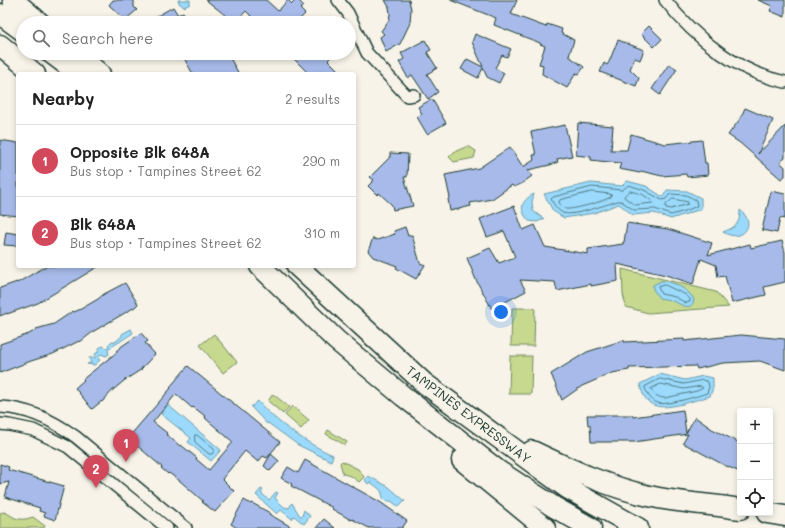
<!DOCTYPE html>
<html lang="en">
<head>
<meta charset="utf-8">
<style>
  :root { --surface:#fff; --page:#f2f2f2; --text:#222; --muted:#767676; --line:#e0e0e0; --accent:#d1495b }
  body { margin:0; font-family:Mali,sans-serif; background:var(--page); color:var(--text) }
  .controls { position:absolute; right:12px; bottom:12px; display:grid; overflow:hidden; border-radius:4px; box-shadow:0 2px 6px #0003 }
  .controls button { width:36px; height:36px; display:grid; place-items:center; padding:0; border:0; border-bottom:1px solid var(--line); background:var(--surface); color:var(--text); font:20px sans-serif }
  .you { position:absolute; left:501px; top:312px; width:14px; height:14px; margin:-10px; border:3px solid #fff; border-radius:50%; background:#1a73e8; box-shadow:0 0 0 6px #1a73e833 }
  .badge { display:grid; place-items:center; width:26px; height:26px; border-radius:50%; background:var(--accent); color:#fff; font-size:13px; font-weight:700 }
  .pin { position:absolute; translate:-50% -33px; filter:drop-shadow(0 1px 2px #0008) }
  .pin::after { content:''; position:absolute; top:21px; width:14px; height:12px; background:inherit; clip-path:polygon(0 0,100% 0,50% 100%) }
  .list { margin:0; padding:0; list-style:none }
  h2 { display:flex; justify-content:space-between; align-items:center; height:52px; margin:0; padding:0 16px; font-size:17px }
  h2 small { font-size:13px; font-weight:400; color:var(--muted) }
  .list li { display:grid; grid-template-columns:26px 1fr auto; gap:12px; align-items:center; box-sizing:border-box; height:72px; padding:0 16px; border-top:1px solid var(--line) }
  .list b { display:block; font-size:15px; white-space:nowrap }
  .list p { margin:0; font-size:13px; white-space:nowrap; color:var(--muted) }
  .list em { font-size:13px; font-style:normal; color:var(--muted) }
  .icon { flex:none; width:22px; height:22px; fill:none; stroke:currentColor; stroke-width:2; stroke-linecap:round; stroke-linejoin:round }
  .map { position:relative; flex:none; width:785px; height:528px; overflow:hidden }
  .search { position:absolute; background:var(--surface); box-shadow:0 2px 6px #0003; left:16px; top:16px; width:340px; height:44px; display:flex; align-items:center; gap:10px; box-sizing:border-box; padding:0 14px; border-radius:22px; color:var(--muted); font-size:15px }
  .panel { position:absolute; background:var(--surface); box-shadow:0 2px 6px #0003; left:16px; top:72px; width:340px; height:196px; border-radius:4px }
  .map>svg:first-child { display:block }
  .green { fill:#c6d98e; stroke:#728b61 }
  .water { fill:#9bdafc; stroke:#699bac }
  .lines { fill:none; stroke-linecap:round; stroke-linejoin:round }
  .shore { stroke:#517c84; stroke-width:1 }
  .building { fill:#a8bae9; stroke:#1f3d34; fill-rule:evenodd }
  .minor-casing { stroke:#1f3d34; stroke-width:14 }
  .motorway-casing { stroke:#1f3d34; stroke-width:23 }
  .minor { stroke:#f7f3e8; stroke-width:11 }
  .motorway { stroke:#f7f3e8; stroke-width:20 }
  .labels { text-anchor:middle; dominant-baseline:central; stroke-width:3; stroke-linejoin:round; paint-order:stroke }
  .street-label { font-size:13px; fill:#1f3d34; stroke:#f7f3e8 }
</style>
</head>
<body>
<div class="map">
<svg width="785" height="528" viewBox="0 0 785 528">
  <rect width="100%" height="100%" fill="#f7f3e8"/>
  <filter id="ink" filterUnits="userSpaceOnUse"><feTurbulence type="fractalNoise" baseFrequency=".025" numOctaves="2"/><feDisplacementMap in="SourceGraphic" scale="8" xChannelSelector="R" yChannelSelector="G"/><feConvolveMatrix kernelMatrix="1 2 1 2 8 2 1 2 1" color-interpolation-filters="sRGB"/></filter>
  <g filter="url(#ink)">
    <!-- green -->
    <path class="green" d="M468 146 476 151 474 158 454 162 449 157 454 152Z
      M622 269 716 292 729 307 648 313 626 307 623 294Z
      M512 308H535L534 346H511Z
      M214 334 237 362 223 373 200 345Z
      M510 356H532L531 394H509Z
      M273 394 289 407 283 414 268 401Z
      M292 406 309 420 301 429 285 415Z
      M328 430 347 442 345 445 326 434Z
      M342 461 358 469 364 477 359 482 351 476 343 474 340 463Z
      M4 512C10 514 14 519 20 519 24 520 29 518 33 517L45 526 44 528H0V513Z"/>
    <!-- water -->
    <path class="water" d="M178 0H190V4L184 7 179 3Z
      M627 181 646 186 663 197 667 190 687 191 701 198V209L671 219 654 213 633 215 619 204 594 213 564 218 553 211 544 194 591 183 622 186Z
      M534 194 532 202 533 211 544 219 537 222 529 221C519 210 520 201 534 194Z
      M740 210C758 224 742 244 723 232 736 227 740 224 740 210Z
      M661 281C671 280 690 290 694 300 691 313 680 303 672 301 668 299 663 299 659 298L653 289V285Z
      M131 329 133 333 110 348 108 351 109 354 106 356 101 354 98 358 100 360 95 365 87 364 91 363 89 358H95V354L98 352 99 348 103 346 106 348 109 347 108 345 112 341 115 342 122 336V334Z
      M660 374 685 380 703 376 713 378V388L710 396C701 399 692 401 683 404 661 409 645 410 640 384Z
      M258 401C274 421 309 445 333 455L331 461 298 445 268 423 267 424 251 407Z
      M168 405 221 450 211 461 188 442 191 438 161 414Z
      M368 476 389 487 405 501 399 507 391 501H385C382 498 383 495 381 491 379 488 374 485 370 482L368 484 365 480Z
      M261 489 263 490 261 493 269 500 276 492 278 493 275 498 284 507 289 508 292 503 300 516H302L304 510 310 516 304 524 294 516 292 519 281 510 277 514 256 495Z"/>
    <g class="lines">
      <!-- shore -->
      <path class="shore" d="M629 185 644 190 662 200 666 199 670 194 686 195 696 200 697 206 685 211 671 215 655 209 634 210 621 201H618C607 204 573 217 563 213 557 210 554 205 551 199L553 197 592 187 622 190Z
        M630 191 642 194 652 201 653 203 635 205 624 197 625 195Z
        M592 192 610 194 612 196C606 201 573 210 566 209 563 208 560 205 559 202L560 200Z
        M673 199 688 202V204L671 209 666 208V205Z
        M665 285 686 295 690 299V302L686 303 675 297 661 294 658 287Z
        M660 379 684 384 703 380 708 382 709 387 707 393C698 396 666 406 658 403 651 401 646 393 645 387Z
        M661 384 684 389 701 386 703 388 697 391 665 398C659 398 654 395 651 389Z
        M195 435H197L214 449V451L212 454H209L195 442Z"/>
    </g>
    <!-- building -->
    <path class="building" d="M113 0H134V7L137 10 125 20 109 5Z
      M206 0H266L278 11 288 0 292 4 296 0H298L304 6 300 9 305 14 296 23H258L246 11 235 23Z
      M385 0H409L411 9 410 23 400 44 386 52 380 37 384 34 381 31 389 20 390 14 389 7Z
      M450 0H517L511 14 546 27 547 24 562 29 561 33 574 40 569 56 584 67 579 74 576 73 567 88 542 74 543 65 539 64 545 46 540 44V43L494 25 496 18Z
      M758 0H785V17L770 11 772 6Z
      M173 7 178 15 183 12 190 23H145Z
      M649 26 662 39 654 47 641 34Z
      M475 34 511 49 507 57 502 55 495 68 504 73 499 83 487 77 483 68 478 78 461 69 467 59 483 67 472 42Z
      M425 40 431 50 427 52 437 68 427 74 438 92 428 99 412 75 408 78 399 62 404 59 401 53Z
      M618 40 644 50 640 60 635 58 630 69 639 78 636 86 600 72 604 63 607 65 609 62Z
      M181 53H201L203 56 208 53H239L230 58 239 74H193Z
      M288 53H335L328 60 342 74H309Z
      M669 64 677 69 660 95 652 89Z
      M432 99 446 123 427 134 417 117 422 114 418 107Z
      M745 108 773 120 758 154 785 126V158L780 162 785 167V176L781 179 740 143 728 135 740 119Z
      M578 123 613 126 611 150H627L631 134 665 144 702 140 705 163H707L708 175 687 177 686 174 662 176 641 171 640 173 619 169 621 163 599 161 591 160V157L576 155Z
      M565 125 572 156 557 159 558 162 550 165 528 170 532 176 521 184 514 187 512 185 492 199 470 203 471 206 450 211 448 199 450 198 445 175 479 168 510 147 523 167 534 160 533 155H536L531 132Z
      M0 140 18 143V216L0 214Z
      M390 153 408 154 407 177H404L413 206 393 210 392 205 379 193 377 195 368 186 374 180 370 177 390 157Z
      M771 191 785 194V219L780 218 777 233 762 230Z
      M514 206 523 230 535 225 545 247 588 254V249L623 244V242H624L627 223 668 229 712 243 708 255 750 244 751 248 782 241 785 252V282L764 287 766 295 732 303 725 276 718 277 716 265 701 259 693 284 666 275 617 264 618 281 591 286V284L557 291 555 282 520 280 526 291 492 309 476 280 467 258 490 248 499 263 515 257 504 231 487 237 480 219Z
      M405 227 408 236 412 235 420 263 425 265 416 279 396 268 397 266 373 257 368 251 373 238 377 240 395 234 394 231Z
      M6 232 18 234V246L4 245Z
      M46 266H99L38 303 7 314V313L0 316V288L17 282V283Z
      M125 283 138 304 135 307 94 331 80 342 79 341 53 354 31 361 0 373V344L29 334 36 330V329L54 324 73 311 74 312 81 309 98 299 104 294Z
      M141 333 148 341 145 343 155 354 141 369H142L125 380 113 390 102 402V401L92 409 75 388 84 380 83 379 117 352 116 351 122 346Z
      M741 335 785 339V370L760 361 723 363 697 369 696 366 629 368V370L612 373 582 386 562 400 551 374 587 352 624 340V342L684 339V341Z
      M188 366 280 442 267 458 263 456 258 462 245 451 222 479 234 491 215 512 202 502 203 501 180 481 169 473 168 474 161 468 162 467 128 438 171 388 170 387ZM176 394 192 408 193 407 200 412 206 417 205 418 233 442 209 470 196 459 197 458 181 445 180 446 166 434 167 433 153 422Z
      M683 410 686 433 695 417 712 429 740 443V472L724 465 683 443 688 434 634 442H591L590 425H588L587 415H633V417Z
      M271 454 279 461 270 471 264 466Z
      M305 460 380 502 407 521 402 528H369L352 519 351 520 332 509 333 508 291 486 292 484 281 478 288 467 298 473Z
      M0 464 9 467 8 470 64 486 55 520 44 516 45 513 39 511 40 508 5 497 9 482 0 484Z
      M244 500 251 504 252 503 270 513 269 514 293 528H237L231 524Z
      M324 519 335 528H316Z"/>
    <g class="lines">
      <!-- minor casing -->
      <g class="minor-casing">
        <path id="minor" d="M338 0 348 13 367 53 407 96 414 95
          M665 0C695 38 737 72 785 82
          M0 407C28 408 54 421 76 437L186 528
          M0 424 9 425 33 430 68 447 167 528"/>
      </g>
      <!-- motorway casing -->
      <g class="motorway-casing">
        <path id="motorway" d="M13 0 40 23
          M0 14 23 31
          M0 45 35 74
          M51 53 79 74
          M75 53 100 74
          M260 266 336 340 403 396 500 472 554 507 591 528
          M297 266 424 383 567 488 638 528
          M532 451C570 469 608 487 649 496 679 503 710 504 740 509
          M462 460 545 528
          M767 513 785 516"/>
      </g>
      <!-- minor -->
      <use href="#minor" class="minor"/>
      <!-- motorway -->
      <use href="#motorway" class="motorway"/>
    </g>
  </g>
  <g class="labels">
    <!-- street labels -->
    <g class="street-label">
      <text transform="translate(469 414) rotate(37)">TAMPINES EXPRESSWAY</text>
    </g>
  </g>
</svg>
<div class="controls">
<button>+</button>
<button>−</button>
<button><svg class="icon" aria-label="locate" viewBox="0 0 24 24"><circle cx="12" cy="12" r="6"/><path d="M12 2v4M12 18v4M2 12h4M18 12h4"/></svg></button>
</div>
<div class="you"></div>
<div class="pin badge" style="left:126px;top:462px">1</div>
<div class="pin badge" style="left:96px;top:488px">2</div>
<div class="search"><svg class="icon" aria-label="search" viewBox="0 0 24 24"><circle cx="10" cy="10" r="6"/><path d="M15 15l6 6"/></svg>Search here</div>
<section class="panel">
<h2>Nearby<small>2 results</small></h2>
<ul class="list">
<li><span class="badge">1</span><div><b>Opposite Blk 648A</b><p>Bus stop · Tampines Street 62</p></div><em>290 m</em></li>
<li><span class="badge">2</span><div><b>Blk 648A</b><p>Bus stop · Tampines Street 62</p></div><em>310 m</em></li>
</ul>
</section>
</div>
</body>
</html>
